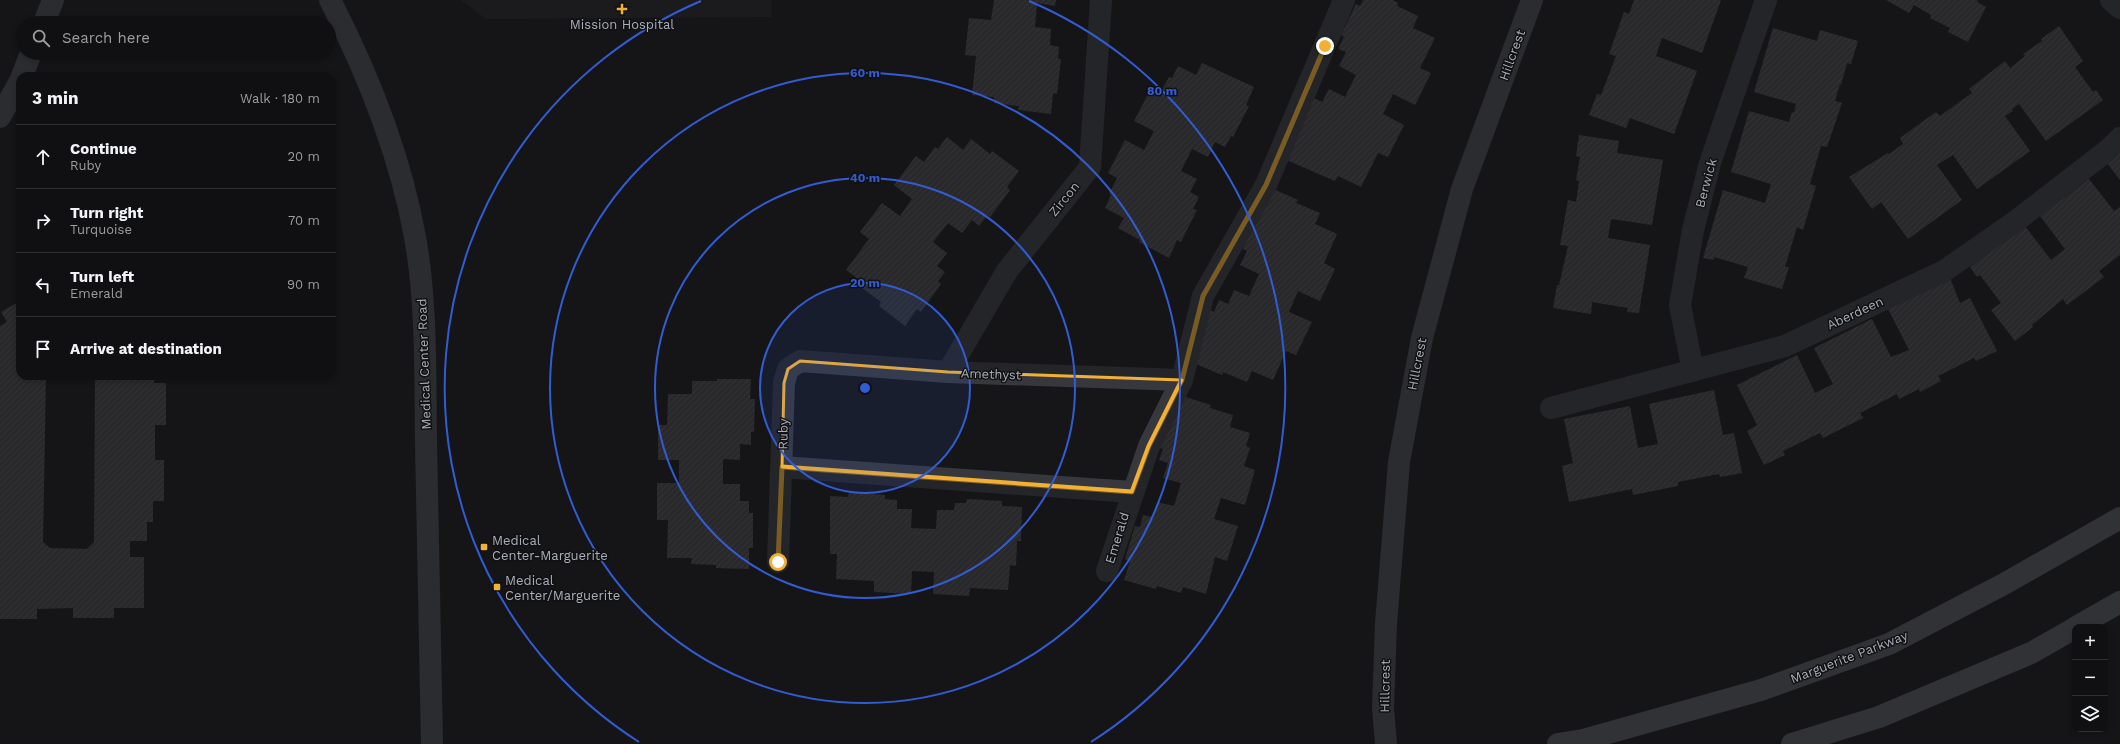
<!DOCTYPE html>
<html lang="en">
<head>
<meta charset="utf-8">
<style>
  :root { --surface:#101012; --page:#1e1e20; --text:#f1f3f6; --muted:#9c9d9f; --line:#303032 }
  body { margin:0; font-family:"Work Sans",sans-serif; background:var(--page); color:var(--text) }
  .controls { position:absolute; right:12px; bottom:12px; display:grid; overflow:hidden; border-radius:8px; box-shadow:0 2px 6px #0003 }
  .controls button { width:36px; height:36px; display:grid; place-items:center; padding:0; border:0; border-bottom:1px solid var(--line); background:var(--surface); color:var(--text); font:20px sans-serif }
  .stop { position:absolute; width:12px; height:12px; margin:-9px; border:3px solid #f2b134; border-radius:50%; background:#fff }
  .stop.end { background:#f2b134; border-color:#fff; box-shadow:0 1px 4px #0008 }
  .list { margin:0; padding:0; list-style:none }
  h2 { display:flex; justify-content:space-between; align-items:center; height:52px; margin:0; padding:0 16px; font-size:17px }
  h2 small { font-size:13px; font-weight:400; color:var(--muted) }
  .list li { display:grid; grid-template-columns:26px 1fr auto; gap:12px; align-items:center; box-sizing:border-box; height:64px; padding:0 16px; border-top:1px solid var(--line) }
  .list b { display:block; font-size:15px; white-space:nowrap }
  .list p { margin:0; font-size:13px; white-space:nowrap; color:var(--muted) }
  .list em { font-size:13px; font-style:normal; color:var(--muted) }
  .icon { flex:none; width:22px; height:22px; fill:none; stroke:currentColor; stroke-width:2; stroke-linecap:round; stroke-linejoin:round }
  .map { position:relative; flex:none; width:2120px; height:744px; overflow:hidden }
  .search { position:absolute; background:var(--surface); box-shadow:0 2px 6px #0003; left:16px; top:16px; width:320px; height:44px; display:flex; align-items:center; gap:10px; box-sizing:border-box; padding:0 14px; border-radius:22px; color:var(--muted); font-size:15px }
  .panel { position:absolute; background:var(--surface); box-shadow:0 2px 6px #0003; left:16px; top:72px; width:320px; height:308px; border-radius:12px }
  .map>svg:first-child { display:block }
  .built { fill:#222225 }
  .building { fill:url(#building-hatch) }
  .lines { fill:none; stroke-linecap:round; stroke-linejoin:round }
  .street { stroke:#37383d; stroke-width:22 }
  .secondary { stroke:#45474d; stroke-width:22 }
  .primary { stroke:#53555c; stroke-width:22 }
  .route { stroke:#f2b134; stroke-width:5 }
  .marked { fill:none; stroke:#f2b134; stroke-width:3; stroke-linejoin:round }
  .ring { fill:none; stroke:#325cd3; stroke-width:2 }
  .poi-dot { fill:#f2b134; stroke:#111113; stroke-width:1.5 }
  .labels { text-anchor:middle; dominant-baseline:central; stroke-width:3; stroke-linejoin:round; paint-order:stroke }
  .poi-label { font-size:13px; fill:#a8adb8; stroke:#111113; text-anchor:start }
  .street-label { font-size:13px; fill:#a8adb8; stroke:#111113 }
  .centre { fill:#325cd3; stroke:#111113; stroke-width:2 }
  .ring-label { font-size:12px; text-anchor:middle; font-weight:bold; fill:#325cd3; stroke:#111113; stroke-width:3; stroke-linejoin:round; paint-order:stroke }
</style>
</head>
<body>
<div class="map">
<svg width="2120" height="744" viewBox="0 0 2120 744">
  <defs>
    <pattern id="building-hatch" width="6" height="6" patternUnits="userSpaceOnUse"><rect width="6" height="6" fill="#404145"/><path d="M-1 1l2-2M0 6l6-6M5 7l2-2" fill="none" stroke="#595a5e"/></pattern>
  </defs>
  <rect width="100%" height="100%" fill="#161618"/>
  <!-- built -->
  <path class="built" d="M461 0H772L771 17 486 19Z"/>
  <!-- building -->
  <path class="building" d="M994 0H1056L1055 6 1037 3 1035 27 1051 29 1050 45 1059 47 1058 59H1061L1057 94 1053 93 1051 114 1018 110 1019 106 994 103V97L972 95 976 56 965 55 969 18 991 20Z
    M1363 0H1393L1398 3 1397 6 1418 16 1413 28 1435 38 1420 68 1431 73 1415 105 1393 94 1383 114 1404 125 1388 157 1378 153 1361 187 1338 176 1335 181 1282 158 1314 98 1322 102 1329 89 1345 97 1356 75 1339 66 1346 52 1338 49 1344 37 1341 35 1356 4 1360 6Z
    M1634 0H1721L1702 53 1662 38 1656 56 1697 71 1674 134 1630 118 1626 128 1589 115 1597 94 1601 95 1616 56 1609 54 1624 12 1629 14Z
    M1886 0H1978L1977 2 1986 7 1968 42 1948 32 1950 28 1930 18 1931 15 1914 5 1909 13Z
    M2059 26 2083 61 2075 67 2093 92 2096 90 2103 100 2046 141 2019 104 2012 109 2013 111 2005 116 2030 151 1977 189 1953 155 1937 165 1962 200 1908 239 1881 202 1872 209 1849 177 1888 153 1889 154 1903 144 1900 138 1936 112 1940 116 1972 93 1969 89 2005 61 2010 68 2025 56 2023 54 2042 41 2041 39Z
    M1773 28 1817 41 1820 30 1858 41 1851 64 1847 63 1841 85 1840 84 1835 101 1842 103 1827 147 1821 146 1810 184 1816 186 1803 230 1797 227 1785 267H1789L1782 289 1744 278 1748 267 1714 257V260L1703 258 1723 190 1765 203 1771 184 1731 172 1749 111 1789 122 1792 112 1794 113 1796 104 1754 92Z
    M1202 63 1254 87 1246 105 1249 106 1233 137 1231 136 1225 147 1215 142 1208 157 1192 149 1181 171 1197 179 1190 192 1199 197 1193 209 1197 210 1181 242 1177 240 1169 258 1139 242 1140 240 1118 228 1124 218 1105 208 1111 195 1109 194 1117 178 1108 173 1125 140 1144 150 1154 131 1134 121 1151 88 1160 93 1169 77 1172 78 1178 66 1196 75Z
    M1579 135 1619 141 1617 153 1663 160 1652 225 1611 219 1608 238 1650 245 1639 313 1627 312 1628 308 1592 302 1591 314 1553 308 1557 285H1559L1568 246 1560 245 1568 200 1576 202 1579 181 1576 180 1580 157 1576 156Z
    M947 137 963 150 971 139 990 154 992 151 1019 171 1007 187 1010 190 990 217 987 216 979 226 972 220 962 233 948 223 933 242 947 253 937 266 945 272 938 281 941 284 921 312 917 309 905 326 879 306 881 302 862 288 865 284 846 270 869 239 860 232 882 203 900 216 912 199 894 185 916 156 924 162 935 147 938 149Z
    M2120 153V180L2107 163Z
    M2089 179 2114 211 2120 207V255L2099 271 2104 277 2067 305 2063 299 2032 325 2033 327 2015 341 1991 310 2001 303 1980 275 1977 277 1970 267 2025 226 2051 260 2065 249 2040 216Z
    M1269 187 1298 200 1296 203 1320 213 1315 224 1337 234 1324 263 1335 269 1320 301 1298 291 1289 312 1312 322 1296 355 1286 351 1273 380 1252 371 1247 382 1223 372 1222 375 1191 362 1210 310 1214 312 1219 300 1228 304 1234 290 1249 296 1259 274 1240 265 1247 251 1241 248Z
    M1950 278 1960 303 1970 298 1997 351 1976 361 1974 358 1938 376 1941 381 1920 392 1919 389 1899 399 1897 394 1860 413 1863 418 1823 438 1820 433 1783 451 1785 455 1764 465 1747 431 1757 425 1737 385 1797 355 1815 393 1833 384 1814 348 1872 319 1891 357 1909 350 1888 309Z
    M20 301V376H46L43 542 50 548 87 549 94 542 95 376H154V383H166V425H155V460H164V501H153V522H147V541H130V557H144V608H114V618H73V608L37 609V619H0V326L7 322 1 312Z
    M717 379H751L750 399H755L754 432H751V445L740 444V460L723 459V484H740V501H749V513H753V548H749V569L716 568V565L691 564 692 558H667L668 520H657V483H679V460H658V425H667L668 394H692V381H717Z
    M1714 390 1723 435 1734 433 1742 473 1720 477 1719 474 1678 482V486L1633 495 1632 489 1569 502 1562 466 1573 463 1564 419 1630 406 1638 448 1658 444 1649 404Z
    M1179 395 1211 405 1210 408 1233 415 1230 427 1250 433 1246 446 1250 448 1244 466 1255 470 1245 505 1221 498 1214 519 1238 526 1227 561 1215 557 1206 594 1183 587 1181 593 1157 586 1156 589 1124 580 1130 561 1125 559 1135 526 1140 527 1143 515 1152 517 1157 502 1174 506 1181 483 1163 478 1168 463 1159 460 1163 449 1159 448Z
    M849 492 885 495V499L897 500V509H912L911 528 936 529 937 510H954L955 503H966L967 499 1002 501V506L1022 507 1021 541H1017L1016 566 1010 565 1008 590 970 588 969 596 933 594 934 572 912 571 911 594 874 592V581L836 579 837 554H830V496L848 497Z"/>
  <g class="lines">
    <!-- street -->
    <path class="street" d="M2111 0 2120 8
      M1693 371 1680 305 1693 230 1710 163 1766 0
      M948 372 1007 271 1090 167 1101 0
      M1551 408 1785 346 1944 271 2016 221 2108 150 2120 138
      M782 467 1132 492
      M778 562 784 383 788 369 800 361 948 372 1182 380
      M1107 571 1149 446 1182 380 1203 296 1266 185 1344 0"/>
    <!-- secondary -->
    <path class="secondary" d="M330 0C368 74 400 154 415 237 427 304 425 374 426 442 428 543 430 643 432 744
      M44 23 53 0
      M22 76 31 53
      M0 117 20 81
      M1386 744 1383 708 1386 624 1399 462 1422 338 1462 189 1532 0"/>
    <!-- primary -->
    <path class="primary" d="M2076 627 2120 602
      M1558 744 1583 740 1761 690 1889 644 2004 584 2120 518
      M1792 744 1879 717 2031 653 2075 628"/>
  </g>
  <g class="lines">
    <!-- route -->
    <path class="route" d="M778 562 782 467 1132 492 1149 446 1182 380 1203 296 1266 185 1325 46"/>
  </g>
  <!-- marked area -->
  <path d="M0 0H2120V744H0ZM800 361 948 372 1182 380 1149 446 1132 492 782 467 784 383 788 369Z" fill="#161618" fill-opacity=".55" fill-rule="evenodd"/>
  <path class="marked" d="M800 361 948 372 1182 380 1149 446 1132 492 782 467 784 383 788 369Z"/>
  <!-- distance rings -->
  <circle cx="865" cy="388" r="105" fill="#325cd3" fill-opacity=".12"/>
  <g class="ring">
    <circle cx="865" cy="388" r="105"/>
    <circle cx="865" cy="388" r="210"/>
    <circle cx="865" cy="388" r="315"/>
    <path d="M639 742A420 420 0 0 1 701 1M1029 1A420 420 0 0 1 1091 742"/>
  </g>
  <!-- markers -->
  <g class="poi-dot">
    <path d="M620 3h4v4h4v4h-4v4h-4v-4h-4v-4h4z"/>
    <rect x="480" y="543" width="8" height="8" rx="2"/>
    <rect x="493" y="583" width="8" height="8" rx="2"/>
  </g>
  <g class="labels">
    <!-- poi labels -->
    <g class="poi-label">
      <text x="622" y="24" text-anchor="middle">Mission Hospital</text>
      <text x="492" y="540">Medical<tspan x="492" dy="15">Center-Marguerite</tspan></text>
      <text x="505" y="580">Medical<tspan x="505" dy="15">Center/Marguerite</tspan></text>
    </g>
    <!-- street labels -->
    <g class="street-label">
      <text transform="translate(1512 55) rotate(-70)">Hillcrest</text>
      <text transform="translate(1706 183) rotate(-75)">Berwick</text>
      <text transform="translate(1064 199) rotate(-51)">Zircon</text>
      <text transform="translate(1855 313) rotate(-25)">Aberdeen</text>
      <text transform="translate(424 364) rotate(-92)">Medical Center Road</text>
      <text transform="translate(1417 364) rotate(-79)">Hillcrest</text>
      <text transform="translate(991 374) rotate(2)">Amethyst</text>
      <text transform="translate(783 434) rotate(-89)">Ruby</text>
      <text transform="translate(1117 538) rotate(-73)">Emerald</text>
      <text transform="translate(1849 657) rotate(-21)">Marguerite Parkway</text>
      <text transform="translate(1385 686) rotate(-89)">Hillcrest</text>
    </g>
  </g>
  <circle cx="865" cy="388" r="6" class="centre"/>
  <g class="ring-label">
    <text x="865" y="77">60 m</text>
    <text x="1162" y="95">80 m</text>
    <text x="865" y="182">40 m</text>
    <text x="865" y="287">20 m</text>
  </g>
</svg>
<div class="controls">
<button>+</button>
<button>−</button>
<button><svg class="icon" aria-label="layers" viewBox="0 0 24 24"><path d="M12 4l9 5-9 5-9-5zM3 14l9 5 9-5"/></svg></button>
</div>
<div class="stop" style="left:778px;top:562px"></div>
<div class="stop end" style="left:1325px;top:46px"></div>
<div class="search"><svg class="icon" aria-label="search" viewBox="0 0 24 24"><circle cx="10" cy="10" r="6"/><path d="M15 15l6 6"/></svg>Search here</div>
<section class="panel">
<h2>3 min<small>Walk · 180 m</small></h2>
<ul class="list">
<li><svg class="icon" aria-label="ahead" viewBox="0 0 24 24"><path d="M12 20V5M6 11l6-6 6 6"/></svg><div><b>Continue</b><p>Ruby</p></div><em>20 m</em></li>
<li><svg class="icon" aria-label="right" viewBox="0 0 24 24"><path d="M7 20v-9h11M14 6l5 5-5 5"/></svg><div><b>Turn right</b><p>Turquoise</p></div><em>70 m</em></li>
<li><svg class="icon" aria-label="left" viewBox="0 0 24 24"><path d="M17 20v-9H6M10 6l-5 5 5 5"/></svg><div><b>Turn left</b><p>Emerald</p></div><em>90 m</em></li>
<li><svg class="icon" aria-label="arrive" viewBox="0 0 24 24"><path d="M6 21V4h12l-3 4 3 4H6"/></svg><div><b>Arrive at destination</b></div></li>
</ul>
</section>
</div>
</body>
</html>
